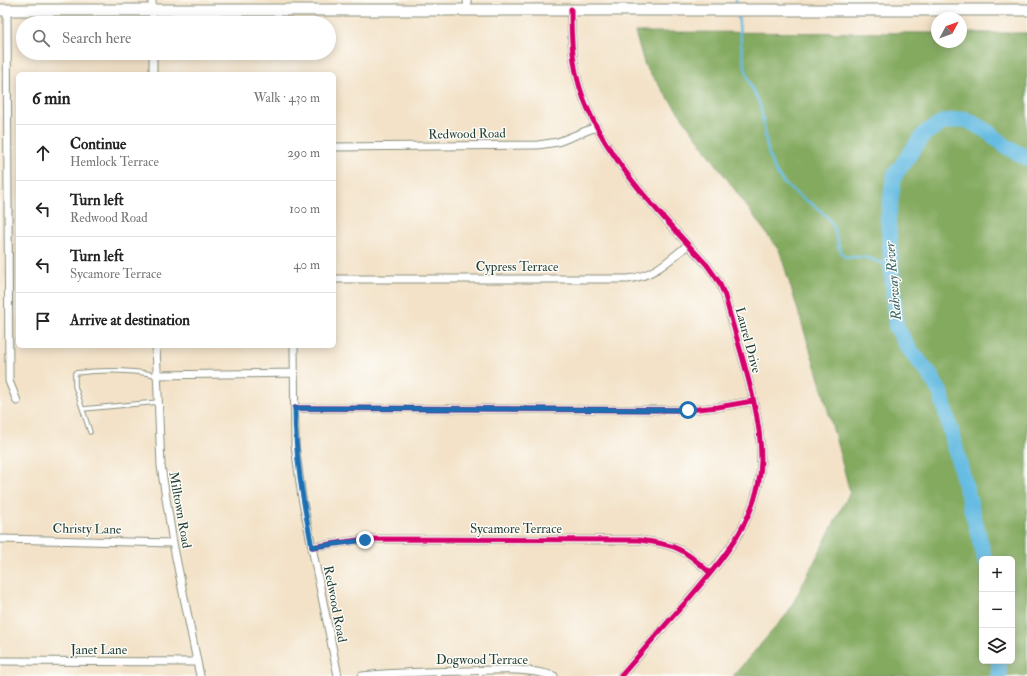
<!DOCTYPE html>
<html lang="en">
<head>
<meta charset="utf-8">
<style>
  :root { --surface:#fff; --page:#f6f6f6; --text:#222; --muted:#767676; --line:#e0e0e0 }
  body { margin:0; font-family:"IM FELL Double Pica",serif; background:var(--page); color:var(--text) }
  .controls { position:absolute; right:12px; bottom:12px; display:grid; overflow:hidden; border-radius:6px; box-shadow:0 2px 10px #0003 }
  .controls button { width:36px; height:36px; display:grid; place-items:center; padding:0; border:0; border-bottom:1px solid var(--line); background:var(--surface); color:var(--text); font:20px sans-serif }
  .compass { position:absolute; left:931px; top:12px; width:36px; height:36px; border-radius:50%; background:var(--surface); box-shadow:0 2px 10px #0003; rotate:49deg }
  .stop { position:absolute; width:12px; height:12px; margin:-9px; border:3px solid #1f6fb2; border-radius:50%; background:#fff }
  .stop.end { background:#1f6fb2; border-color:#fff; box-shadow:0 1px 4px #0008 }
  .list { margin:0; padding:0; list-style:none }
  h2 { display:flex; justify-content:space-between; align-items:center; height:52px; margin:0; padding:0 16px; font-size:17px }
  h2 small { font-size:13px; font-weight:400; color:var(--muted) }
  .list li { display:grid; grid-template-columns:26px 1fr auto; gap:12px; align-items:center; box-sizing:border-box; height:56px; padding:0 16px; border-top:1px solid var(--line) }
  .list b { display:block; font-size:15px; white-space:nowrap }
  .list p { margin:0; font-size:13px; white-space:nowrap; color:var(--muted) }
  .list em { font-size:13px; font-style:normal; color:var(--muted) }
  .icon { flex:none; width:22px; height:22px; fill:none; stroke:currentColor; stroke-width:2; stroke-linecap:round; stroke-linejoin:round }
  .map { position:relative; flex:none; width:1027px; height:676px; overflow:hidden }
  .search { position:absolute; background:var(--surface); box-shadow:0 2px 10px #0003; left:16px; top:16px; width:320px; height:44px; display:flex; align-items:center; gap:10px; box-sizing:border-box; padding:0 14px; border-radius:22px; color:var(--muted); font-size:15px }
  .panel { position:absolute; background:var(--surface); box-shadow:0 2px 10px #0003; left:16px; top:72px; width:320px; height:276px; border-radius:6px }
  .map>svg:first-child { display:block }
  .forest { fill:#84aa60; stroke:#52744a; fill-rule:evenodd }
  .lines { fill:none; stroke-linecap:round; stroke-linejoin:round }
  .stream { stroke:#66bce2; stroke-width:2.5 }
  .river { stroke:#66bce2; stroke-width:16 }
  .service-casing { stroke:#89907e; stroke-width:5.5 }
  .minor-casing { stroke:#89907e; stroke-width:9 }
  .primary-casing { stroke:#89907e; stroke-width:13 }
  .service { stroke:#fff; stroke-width:3.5 }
  .minor { stroke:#fff; stroke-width:7 }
  .primary { stroke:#fff; stroke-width:11 }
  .cycleway-casing { stroke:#fdfcf7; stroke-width:8 }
  .cycleway { stroke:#d6006c; stroke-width:5 }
  .route { stroke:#1f6fb2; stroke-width:5 }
  .labels { text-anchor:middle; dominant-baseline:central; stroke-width:3; stroke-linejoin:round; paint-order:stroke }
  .street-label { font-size:13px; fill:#1f3d34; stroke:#fdfcf7 }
  .water-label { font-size:14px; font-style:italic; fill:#346368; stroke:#fdfcf7 }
</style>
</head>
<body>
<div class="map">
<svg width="1027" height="676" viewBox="0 0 1027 676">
  <rect width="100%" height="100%" fill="#fdfcf7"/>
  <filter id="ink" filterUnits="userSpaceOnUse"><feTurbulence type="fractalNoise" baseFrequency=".025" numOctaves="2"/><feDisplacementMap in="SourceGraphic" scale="8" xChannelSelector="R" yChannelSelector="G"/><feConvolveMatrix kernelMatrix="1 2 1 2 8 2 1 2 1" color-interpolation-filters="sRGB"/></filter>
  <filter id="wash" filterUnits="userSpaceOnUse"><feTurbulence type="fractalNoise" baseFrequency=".012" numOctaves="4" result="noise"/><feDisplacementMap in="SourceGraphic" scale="16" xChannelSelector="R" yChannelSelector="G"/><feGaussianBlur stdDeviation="0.9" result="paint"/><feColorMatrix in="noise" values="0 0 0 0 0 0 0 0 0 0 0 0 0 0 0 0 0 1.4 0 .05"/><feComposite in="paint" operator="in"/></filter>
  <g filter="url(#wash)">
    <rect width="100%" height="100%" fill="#f3e2c8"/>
    <!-- forest -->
    <path class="forest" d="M635 32 937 33V42H961V33H1027V676H733L788 613 850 492 823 392 780 252 645 66ZM982 559H1012V661H982Z"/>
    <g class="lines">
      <!-- stream -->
      <path class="stream" d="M736 0 737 7
        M738 12C740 36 742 62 750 84 754 93 760 101 761 109 766 132 765 157 779 177 793 197 819 204 831 222 838 233 836 250 846 258 865 255 873 259 891 267"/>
      <!-- river -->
      <path class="river" d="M985 559 941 394 930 375 907 346 896 326 888 220 894 176 925 133 944 122 965 119 987 131 1007 147 1027 158
        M999 661V676"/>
    </g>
  </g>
  <g filter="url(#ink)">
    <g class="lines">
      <!-- service casing -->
      <g class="service-casing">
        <path id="service" d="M83 409 158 402
          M90 432 75 386V373C101 370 130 370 156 375"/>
      </g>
      <!-- minor casing -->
      <g class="minor-casing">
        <path id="minor" d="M152 0 153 23
          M467 0 468 10
          M571 9C571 36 572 62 580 88 601 155 660 214 707 265L719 282 725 296C738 347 761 407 761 459 761 518 721 561 685 603 663 627 642 652 621 676
          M7 10 9 381 17 401
          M153 53V74
          M334 147 538 145 558 142 596 127
          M334 279H628C654 276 668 261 688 245
          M156 346 161 466 173 543 200 676
          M294 346 295 445 302 498 338 676
          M156 375 294 373
          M295 408 688 410 718 407 753 401
          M0 539 173 543
          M312 547 365 539 639 540C675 544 684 549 710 573
          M0 661 197 662
          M362 676C397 672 431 672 466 671 495 670 526 667 554 676"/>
      </g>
      <!-- primary casing -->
      <g class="primary-casing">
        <path id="primary" d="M0 10H1027"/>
      </g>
      <!-- service -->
      <use href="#service" class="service"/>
      <!-- minor -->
      <use href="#minor" class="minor"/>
      <!-- primary -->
      <use href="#primary" class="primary"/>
      <!-- cycleway casing -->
      <g class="cycleway-casing">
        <path id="cycleway" d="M571 9C571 36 572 62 580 88 601 155 660 214 707 265L719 282 725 296C738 347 761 407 761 459 761 518 721 561 685 603 663 627 642 652 621 676
          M295 408 688 410 718 407 753 401
          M312 547 365 539 639 540C675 544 684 549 710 573"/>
      </g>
      <!-- cycleway -->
      <use href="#cycleway" class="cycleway"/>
    </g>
  </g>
  <g class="lines" filter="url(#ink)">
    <!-- route -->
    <path class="route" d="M365 540 312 547C303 501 295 456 295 408L688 410"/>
  </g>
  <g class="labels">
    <!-- street labels -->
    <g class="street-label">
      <text transform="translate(467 134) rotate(-1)">Redwood Road</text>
      <text x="517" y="267">Cypress Terrace</text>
      <text transform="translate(748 340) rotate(75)">Laurel Drive</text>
      <text transform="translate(180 510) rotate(80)">Milltown Road</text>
      <text transform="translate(87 529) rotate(1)">Christy Lane</text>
      <text x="516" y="529">Sycamore Terrace</text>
      <text transform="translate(335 604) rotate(79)">Redwood Road</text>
      <text x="99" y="650">Janet Lane</text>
      <text x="482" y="660">Dogwood Terrace</text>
    </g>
    <!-- water labels -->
    <g class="water-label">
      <text transform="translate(893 281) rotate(-95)">Rahway River</text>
    </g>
  </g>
</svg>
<div class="controls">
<button>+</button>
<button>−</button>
<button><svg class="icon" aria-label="layers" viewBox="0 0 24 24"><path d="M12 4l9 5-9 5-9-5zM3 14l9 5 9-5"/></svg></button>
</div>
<svg class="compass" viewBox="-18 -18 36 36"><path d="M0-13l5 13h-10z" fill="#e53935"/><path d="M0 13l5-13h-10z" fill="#767676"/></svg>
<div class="stop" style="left:688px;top:410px"></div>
<div class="stop end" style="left:365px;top:540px"></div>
<div class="search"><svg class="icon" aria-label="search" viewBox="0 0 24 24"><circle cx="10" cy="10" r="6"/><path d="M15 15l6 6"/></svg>Search here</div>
<section class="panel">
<h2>6 min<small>Walk · 430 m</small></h2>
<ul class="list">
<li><svg class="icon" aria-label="ahead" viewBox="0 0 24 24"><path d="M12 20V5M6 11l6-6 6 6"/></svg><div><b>Continue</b><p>Hemlock Terrace</p></div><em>290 m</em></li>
<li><svg class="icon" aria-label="left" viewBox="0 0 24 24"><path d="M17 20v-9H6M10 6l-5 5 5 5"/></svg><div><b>Turn left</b><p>Redwood Road</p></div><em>100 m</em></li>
<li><svg class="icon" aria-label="left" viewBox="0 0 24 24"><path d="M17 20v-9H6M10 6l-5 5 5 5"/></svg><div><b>Turn left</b><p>Sycamore Terrace</p></div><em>40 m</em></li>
<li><svg class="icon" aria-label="arrive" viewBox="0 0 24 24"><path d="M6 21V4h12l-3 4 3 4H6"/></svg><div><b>Arrive at destination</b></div></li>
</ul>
</section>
</div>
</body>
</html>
